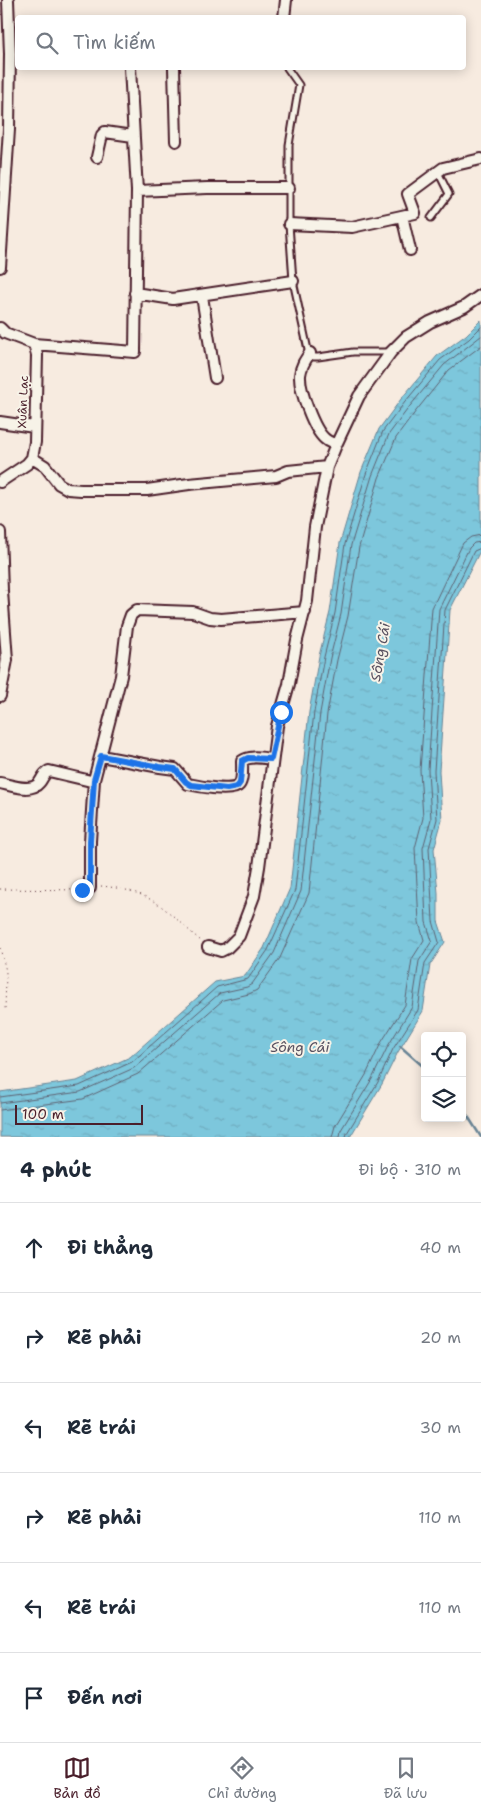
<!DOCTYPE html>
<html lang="vi">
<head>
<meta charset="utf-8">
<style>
  :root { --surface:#fff; --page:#f6f6f7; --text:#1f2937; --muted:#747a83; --line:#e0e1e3; --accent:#4a1f2b }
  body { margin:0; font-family:"Shantell Sans",sans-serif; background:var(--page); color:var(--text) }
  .controls { position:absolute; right:15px; bottom:15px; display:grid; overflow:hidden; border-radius:5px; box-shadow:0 2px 12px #0003 }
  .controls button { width:45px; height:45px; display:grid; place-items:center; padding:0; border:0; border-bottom:1px solid var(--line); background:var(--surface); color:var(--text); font:25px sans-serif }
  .scale { position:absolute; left:15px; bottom:12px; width:128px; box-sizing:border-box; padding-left:5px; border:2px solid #4a1f2b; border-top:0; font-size:14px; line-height:18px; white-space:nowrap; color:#4a1f2b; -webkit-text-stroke:4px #f7f3e8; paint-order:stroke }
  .stop { position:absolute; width:15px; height:15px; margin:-11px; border:4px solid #1a73e8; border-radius:50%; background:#fff }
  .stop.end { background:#1a73e8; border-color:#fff; box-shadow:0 1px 5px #0008 }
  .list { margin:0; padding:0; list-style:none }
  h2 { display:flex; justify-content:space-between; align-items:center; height:65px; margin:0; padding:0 20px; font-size:21px }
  h2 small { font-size:16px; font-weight:400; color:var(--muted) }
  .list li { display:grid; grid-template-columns:32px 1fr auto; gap:15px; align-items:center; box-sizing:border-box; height:90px; padding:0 20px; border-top:1px solid var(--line) }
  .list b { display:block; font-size:19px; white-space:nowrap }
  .list em { font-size:16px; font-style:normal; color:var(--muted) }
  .icon { flex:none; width:28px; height:28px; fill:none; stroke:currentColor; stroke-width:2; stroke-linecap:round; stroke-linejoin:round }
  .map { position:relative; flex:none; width:481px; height:1137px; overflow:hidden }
  .search { position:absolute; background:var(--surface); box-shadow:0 2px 12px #0003; left:15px; right:15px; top:15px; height:55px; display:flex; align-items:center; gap:12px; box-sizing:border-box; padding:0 18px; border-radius:5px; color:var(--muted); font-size:19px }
  .sheet { height:605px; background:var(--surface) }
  nav { display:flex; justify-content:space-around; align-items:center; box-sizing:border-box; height:70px; border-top:1px solid var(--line); background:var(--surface); font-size:14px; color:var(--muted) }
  nav a { display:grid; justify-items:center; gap:2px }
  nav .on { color:var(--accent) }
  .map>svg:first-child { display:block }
  .water { fill:url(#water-ripples); stroke:#698495 }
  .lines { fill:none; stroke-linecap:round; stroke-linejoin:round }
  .shore { stroke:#5e6272; stroke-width:1 }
  .stream { stroke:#698495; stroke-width:2.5 }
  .service-casing { stroke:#4a1f2b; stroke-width:9 }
  .minor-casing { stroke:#4a1f2b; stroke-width:14 }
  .path { stroke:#4a1f2b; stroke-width:1; stroke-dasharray:1 4; stroke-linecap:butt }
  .service { stroke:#f7f3e8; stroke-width:5 }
  .minor { stroke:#f7f3e8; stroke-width:10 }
  .route { stroke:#1a73e8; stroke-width:6 }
  .labels { text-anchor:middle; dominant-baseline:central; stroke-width:4; stroke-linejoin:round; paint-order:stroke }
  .street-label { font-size:12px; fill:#4a1f2b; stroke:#f7f3e8 }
  .water-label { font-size:14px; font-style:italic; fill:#595160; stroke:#f7f3e8 }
</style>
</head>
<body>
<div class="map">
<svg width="481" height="1137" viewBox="0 0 481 1137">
  <defs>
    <pattern id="water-ripples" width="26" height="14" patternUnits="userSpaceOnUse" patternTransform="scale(1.25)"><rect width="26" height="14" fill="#7dc7dc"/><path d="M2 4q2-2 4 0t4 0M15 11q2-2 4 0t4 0" fill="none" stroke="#6eaabd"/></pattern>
  </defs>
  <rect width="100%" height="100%" fill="#f7ebe0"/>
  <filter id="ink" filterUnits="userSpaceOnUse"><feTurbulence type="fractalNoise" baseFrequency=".02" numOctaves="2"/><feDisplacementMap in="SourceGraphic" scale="10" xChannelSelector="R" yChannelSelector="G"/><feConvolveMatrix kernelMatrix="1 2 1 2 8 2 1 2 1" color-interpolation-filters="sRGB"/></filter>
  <g filter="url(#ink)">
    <!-- water -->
    <path class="water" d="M481 320V549L450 610 439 771 442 820 434 849 438 893V921L445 942 430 965 423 1011 398 1052 382 1084 350 1137H0V1092L77 1081 130 1057 215 982 245 976 264 948 290 888 309 712 319 656 330 612 340 543 361 472 379 429 401 399 437 356 466 335Z"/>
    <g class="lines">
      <!-- shore -->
      <path class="shore" d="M0 1097 79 1086 132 1062 217 987 248 979 268 950 295 890 314 712 324 657 335 613 345 544 366 474 383 431 405 402 440 360 469 339 481 327
        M0 1103 80 1092 134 1068 220 993 247 987 252 984 274 953 301 891 320 713 330 658 341 614 351 545 372 476 389 434 410 406 444 365 481 336
        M0 1110 83 1099 138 1074 223 1000 249 994 257 990 280 958 309 893 327 714 337 660 348 616 359 547 379 478 396 438 416 411 449 370 481 346
        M332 1137 335 1126 366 1075 381 1043 405 1005 412 959 424 940 419 922 415 848 423 818 420 770 432 608 463 543 471 537 481 535
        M340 1137 341 1130 372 1079 388 1046 412 1007 419 961 432 941 426 922 423 848 431 819 428 770 439 609 469 548 474 543 481 542
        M346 1137 347 1133 378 1082 393 1049 418 1010 425 963 439 942 433 921 429 848 437 819 434 771 445 610 474 551 481 548"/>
      <!-- stream -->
      <path class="stream" d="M400 1046 425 1068
        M462 1107 481 1137"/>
      <!-- service casing -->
      <g class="service-casing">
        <path id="service" d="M287 68 299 85 289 145V224L293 281 308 350 314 357H318L353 352H390
          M431 218 449 194 438 172"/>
      </g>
      <!-- minor casing -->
      <g class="minor-casing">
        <path id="minor" d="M284 18 286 0
          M174 68 176 141
          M97 157 102 135 105 132 133 136
          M137 191 207 188H289
          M402 216 410 250
          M289 224 352 227 415 213 408 194 443 168 481 159
          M0 267 9 129 10 54 8 0
          M135 293 173 299 293 281
          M202 296 215 378
          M0 328 5 333 34 344 37 355 35 442 32 458 27 464 0 482
          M34 344 135 352 137 191 130 68
          M310 353C305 360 301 366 300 375 299 390 314 430 325 439 328 442 332 443 336 445
          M0 422 34 427
          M32 458 45 466 59 484 68 489 81 490H147L189 484 276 476 288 471 327 467
          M0 532 2 591 7 660 0 696
          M101 756 160 767 175 769 188 784C197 786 233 793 239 785 243 780 242 768 242 761 250 755 262 758 271 759
          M0 783C10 785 31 793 39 783 43 778 43 774 49 771L91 781 94 780 121 676 127 626 131 615 137 610 193 612 210 618 221 619 305 612
          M90 888V841L94 780
          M208 947 221 951 227 948 239 936 254 896 259 867 277 726 289 684 297 640 307 601 315 527 327 467 336 445 359 396 391 352 406 337 430 322 464 307 481 295"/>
      </g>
      <!-- path -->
      <path class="path" d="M101 886C154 891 164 909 201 941
        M0 889 80 890
        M0 948 6 971 5 1012"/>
      <!-- service -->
      <use href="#service" class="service"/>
      <!-- minor -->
      <use href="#minor" class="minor"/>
    </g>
  </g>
  <g class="lines" filter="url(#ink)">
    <!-- route -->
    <path class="route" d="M82 890 90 888V841L94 780 101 756 160 767 175 769 186 782 191 785 227 789 237 787 240 783 242 761 248 758 271 759 281 712"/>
  </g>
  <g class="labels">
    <!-- street labels -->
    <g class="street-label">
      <text transform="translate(23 402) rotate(-88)">Xuân Lạc</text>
    </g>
    <!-- water labels -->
    <g class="water-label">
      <text transform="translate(380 652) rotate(-80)">Sông Cái</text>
      <text x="300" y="1047">Sông Cái</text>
    </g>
  </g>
</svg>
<div class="controls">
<button><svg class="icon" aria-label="locate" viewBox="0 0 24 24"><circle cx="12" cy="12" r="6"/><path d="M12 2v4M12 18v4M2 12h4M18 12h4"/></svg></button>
<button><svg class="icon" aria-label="layers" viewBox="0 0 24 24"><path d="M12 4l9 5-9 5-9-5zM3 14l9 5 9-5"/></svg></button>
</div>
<div class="scale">100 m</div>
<div class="stop" style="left:281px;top:712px"></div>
<div class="stop end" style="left:82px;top:890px"></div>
<div class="search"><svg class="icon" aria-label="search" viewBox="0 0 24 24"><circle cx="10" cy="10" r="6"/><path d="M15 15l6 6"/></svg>Tìm kiếm</div>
</div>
<section class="sheet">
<h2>4 phút<small>Đi bộ · 310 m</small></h2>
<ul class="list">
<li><svg class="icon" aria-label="ahead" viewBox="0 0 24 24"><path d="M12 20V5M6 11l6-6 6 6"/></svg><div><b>Đi thẳng</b></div><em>40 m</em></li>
<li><svg class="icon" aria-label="right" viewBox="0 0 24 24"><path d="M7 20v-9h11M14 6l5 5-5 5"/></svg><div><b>Rẽ phải</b></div><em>20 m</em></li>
<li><svg class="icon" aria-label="left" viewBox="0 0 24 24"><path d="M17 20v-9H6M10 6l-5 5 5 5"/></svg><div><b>Rẽ trái</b></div><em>30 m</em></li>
<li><svg class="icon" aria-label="right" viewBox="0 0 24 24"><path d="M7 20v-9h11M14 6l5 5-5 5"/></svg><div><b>Rẽ phải</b></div><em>110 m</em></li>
<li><svg class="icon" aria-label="left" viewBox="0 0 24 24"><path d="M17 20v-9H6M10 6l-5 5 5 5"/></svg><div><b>Rẽ trái</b></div><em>110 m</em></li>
<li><svg class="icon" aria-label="arrive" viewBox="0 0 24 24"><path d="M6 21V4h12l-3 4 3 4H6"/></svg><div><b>Đến nơi</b></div></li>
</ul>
</section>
<nav>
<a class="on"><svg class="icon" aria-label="map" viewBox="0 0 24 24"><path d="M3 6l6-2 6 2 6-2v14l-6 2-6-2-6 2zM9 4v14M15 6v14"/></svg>Bản đồ</a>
<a><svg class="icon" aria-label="directions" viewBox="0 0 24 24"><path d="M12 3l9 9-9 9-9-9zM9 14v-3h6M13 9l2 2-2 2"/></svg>Chỉ đường</a>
<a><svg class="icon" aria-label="saved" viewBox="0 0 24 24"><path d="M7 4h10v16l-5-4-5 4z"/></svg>Đã lưu</a>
</nav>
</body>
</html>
